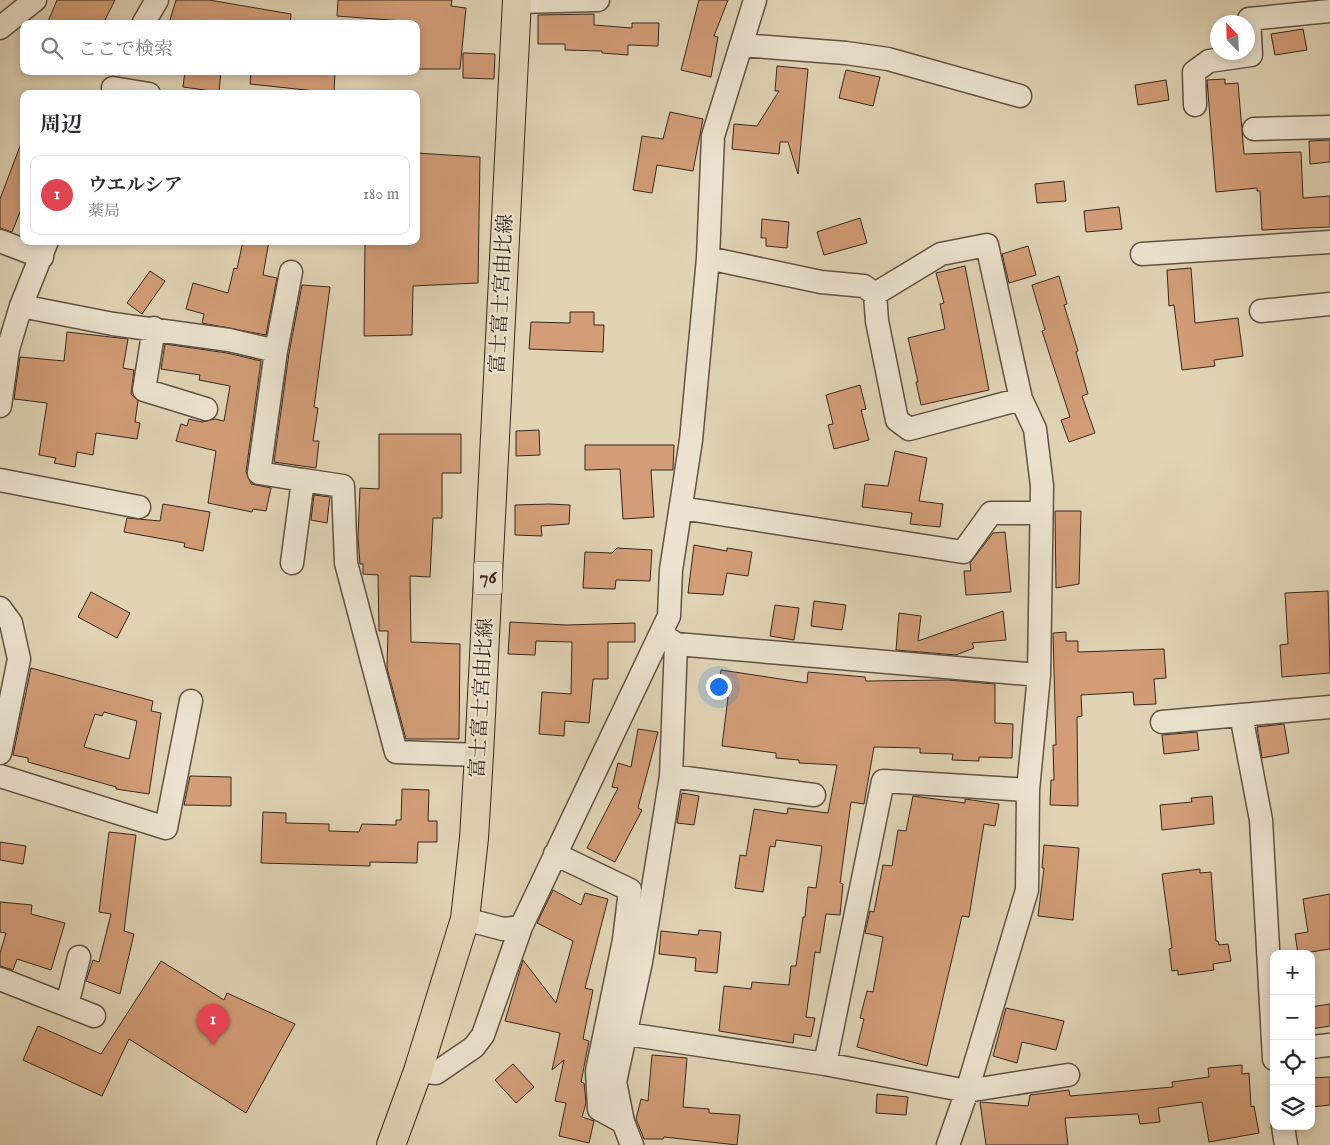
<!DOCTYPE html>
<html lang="ja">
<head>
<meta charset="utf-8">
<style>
  :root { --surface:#fff; --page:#f2f2f3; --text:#2b2b33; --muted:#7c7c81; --line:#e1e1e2; --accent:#8f2418 }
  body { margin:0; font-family:"IM FELL English","Noto Serif JP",serif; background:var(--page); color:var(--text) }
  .controls { position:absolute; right:15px; bottom:15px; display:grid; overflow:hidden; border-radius:10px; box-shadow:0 2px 8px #0003 }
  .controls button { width:45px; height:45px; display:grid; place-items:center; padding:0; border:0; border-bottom:1px solid var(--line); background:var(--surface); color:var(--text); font:25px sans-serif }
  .compass { position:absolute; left:1210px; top:15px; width:45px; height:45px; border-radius:50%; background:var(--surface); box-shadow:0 2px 8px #0003; rotate:337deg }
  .you { position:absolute; left:718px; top:686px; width:18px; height:18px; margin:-12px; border:4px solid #fff; border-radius:50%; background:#1a73e8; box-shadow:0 0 0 8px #1a73e833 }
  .badge { display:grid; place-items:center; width:32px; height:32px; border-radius:50%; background:var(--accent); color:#fff; font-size:16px; font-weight:700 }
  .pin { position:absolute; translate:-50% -41px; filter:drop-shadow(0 1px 2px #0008) }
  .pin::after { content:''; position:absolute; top:26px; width:18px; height:15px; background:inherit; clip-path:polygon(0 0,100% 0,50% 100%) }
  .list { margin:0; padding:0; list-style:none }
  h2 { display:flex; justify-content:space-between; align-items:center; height:65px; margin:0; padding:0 20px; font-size:21px }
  h2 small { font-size:16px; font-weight:400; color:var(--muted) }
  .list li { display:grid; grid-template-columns:32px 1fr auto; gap:15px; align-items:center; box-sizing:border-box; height:80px; margin:0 10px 10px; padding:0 10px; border:1px solid var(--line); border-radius:10px }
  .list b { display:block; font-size:19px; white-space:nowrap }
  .list p { margin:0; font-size:16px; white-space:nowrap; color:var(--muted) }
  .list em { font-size:16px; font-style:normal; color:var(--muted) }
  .icon { flex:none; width:28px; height:28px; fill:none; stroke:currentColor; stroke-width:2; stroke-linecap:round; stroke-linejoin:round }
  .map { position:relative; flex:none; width:1330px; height:1145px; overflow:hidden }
  .search { position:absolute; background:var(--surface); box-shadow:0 2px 8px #0003; left:20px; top:20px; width:400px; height:55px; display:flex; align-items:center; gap:12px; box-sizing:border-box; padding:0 18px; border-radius:10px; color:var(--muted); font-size:19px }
  .panel { position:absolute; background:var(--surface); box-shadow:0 2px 8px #0003; left:20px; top:90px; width:400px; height:155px; border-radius:10px }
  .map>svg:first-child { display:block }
  .building { fill:#d29d77; stroke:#37271d; fill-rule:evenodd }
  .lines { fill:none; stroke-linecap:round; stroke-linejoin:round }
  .minor-casing { stroke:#615243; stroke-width:25 }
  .major-casing { stroke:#37271d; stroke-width:30 }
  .minor { stroke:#ebe3cf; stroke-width:22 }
  .major { stroke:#e0d4b5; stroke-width:28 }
  .labels { text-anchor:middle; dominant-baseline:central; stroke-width:4.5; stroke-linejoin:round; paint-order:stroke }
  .shield { fill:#ebe3cf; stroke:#6d5f52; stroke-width:1 }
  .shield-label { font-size:19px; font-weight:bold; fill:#37271d }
  .street-label { font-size:20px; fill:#37271d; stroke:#ebe3cf }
</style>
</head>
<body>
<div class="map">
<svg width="1330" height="1145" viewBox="0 0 1330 1145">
  <rect width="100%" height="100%" fill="#e0d4b5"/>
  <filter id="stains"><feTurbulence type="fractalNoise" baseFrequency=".004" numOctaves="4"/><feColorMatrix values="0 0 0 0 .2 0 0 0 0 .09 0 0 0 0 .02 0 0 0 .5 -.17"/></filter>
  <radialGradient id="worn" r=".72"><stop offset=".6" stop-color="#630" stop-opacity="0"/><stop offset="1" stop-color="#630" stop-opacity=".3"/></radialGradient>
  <!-- building -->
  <path class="building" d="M57 0H115L103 24H47Z
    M176 0H209L291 14 290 24H182L170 20Z
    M338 0H452L451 6 466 8 460 69H416V22L337 16Z
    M699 0H728L714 36 718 37 711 77 681 70Z
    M594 14V25L632 28V23H659L658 46 628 45V55L602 53V51L565 50V44H538V15Z
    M1303 29 1307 50 1275 55 1271 34Z
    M463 53 495 54 494 79 463 78Z
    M777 66 808 69 798 174 788 142H780L779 154 732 149 734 124 757 126 779 91H775Z
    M846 70 880 77 873 106 839 98Z
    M185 71H221L219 92 183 87Z
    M251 71H335L334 93 250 84Z
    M1225 79V84L1238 83 1244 154 1301 152 1303 198 1330 196V227L1262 230 1260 191H1257V188L1216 192 1207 80Z
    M1166 80 1169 100 1138 105 1135 85Z
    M670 112 703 119 693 171 657 165 652 193 633 190 642 136 663 139Z
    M1330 140V162L1310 164 1309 141Z
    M22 141 24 202 12 232 0 228V199Z
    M416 153 480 157 478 283 413 286 412 335 364 336 365 241H416Z
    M1064 181 1066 201 1037 203 1035 184Z
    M1119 207 1122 229 1086 232 1084 211Z
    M860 218 867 243 824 255 817 232Z
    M762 219 789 222 787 248 766 246V238H761Z
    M243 241H269L263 275 277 278 266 335 202 323 204 314 186 309 193 283 228 293 234 268 237 269Z
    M1028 246 1036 275 1009 283 1002 254Z
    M965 266 989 390 921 405 916 382H918L908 338 945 329 940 304 944 303 936 273Z
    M1191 268 1195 323 1238 318 1243 356 1214 360 1215 366 1182 370 1174 305 1169 306 1167 270Z
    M150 271 165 281 142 314 127 303Z
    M1059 276 1067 304 1064 305 1078 351 1076 352 1088 394 1082 396 1095 433 1069 442 1061 420 1070 417 1042 331 1045 330 1032 285Z
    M302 285 330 287 314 407 318 408 313 441H319L316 468 274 462 289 353Z
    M570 312H594V325H604L603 352 529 349 531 322 570 323Z
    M67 332 128 339 123 368 134 370 131 394 138 401 135 422 140 423 137 439 96 433 93 455 77 452 75 467 54 463 56 458 39 455 47 403 14 399 20 357 64 361Z
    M165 344 227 353 261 361 246 472 251 484 271 488 266 511 253 509 252 512 208 503 216 451 176 441 181 424 187 426 189 419 202 422 215 419 224 421 230 386 199 380 200 375 161 369Z
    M860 385 866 409 861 410 869 440 834 449 828 425 833 424 826 395Z
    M539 430 540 455 516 456V431Z
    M379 434H461V473H442V518H433L430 577 410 576 411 642 460 644 459 739H406L387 668 388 631H379L378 575 363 574V564H360L358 537 360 488 379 489Z
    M585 445H674L673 470H651L654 517 623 519 620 469 585 470Z
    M895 451 927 458 919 501 943 504 940 527 910 524 912 513 862 507 865 484 888 486Z
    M314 495 330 497 327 523 311 520Z
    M163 504 210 512 203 551 184 547 185 543 124 532 127 518 160 521Z
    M549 504 570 505 569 524 541 526 542 536 515 535V505Z
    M1055 511H1081L1079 584 1056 588Z
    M1005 532 1011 592 966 595 964 571H971L970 563 993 533Z
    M694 545 727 551V548L752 552 748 576 727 573 723 595 688 593Z
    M617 548 652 550 650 581 616 580 615 589 583 588 585 552 612 553Z
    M1328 591 1330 673 1282 677 1280 645 1288 644 1285 593Z
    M91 592 130 613 117 638 78 617Z
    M814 601 846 605 842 630 811 626Z
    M775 605 799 608 794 640 770 636Z
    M1003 611 1006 640 972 643 974 648 956 655 896 650 899 613 921 616 918 641Z
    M510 622 566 625 635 623V642H608V679H593L589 723 565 721 564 736 539 734 542 692 571 694 572 642 536 641 535 655 508 654Z
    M1066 632V641H1078V652L1164 649 1166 678 1154 679 1156 704 1134 705 1133 692 1081 695 1082 716 1077 717 1078 806 1050 805 1051 780H1054L1053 745H1056L1053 633Z
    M31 668 153 701 151 711 161 713 149 794 116 789V787L28 762V758L13 755ZM104 712 137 721 129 759 84 747 95 714 102 716Z
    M721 670 807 683 808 672 865 677 866 681 948 680 995 684V723L1013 724 1012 758 979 757V761L952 760 953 754 920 753V748L874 747 864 804 851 802 840 883 843 884 840 915 826 914 820 953 815 952 806 1017 815 1018 811 1037 794 1034 793 1043 719 1031 724 986 751 989 752 982 789 985 791 966H796L803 917H805L808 887 816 888 822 846 776 840 775 847 770 846 763 892 735 888 740 855 746 856 754 809 787 814 788 808 828 813 837 765 799 763V760L776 758V753L722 746 728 697 718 696Z
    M1284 724 1289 753 1262 758 1257 727Z
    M638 729 658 732 638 808 642 810 615 862 587 848 618 788 612 787 618 763 631 767Z
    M1197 732 1199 750 1164 754 1162 735Z
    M190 776 231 777V806L184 805Z
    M402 789 429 790 428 821H437V842H418L417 863 370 862V866L261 863 263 812 286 813V823L329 824V831L359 832 362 824 396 825V820H401Z
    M682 793 699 796 694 825 677 823Z
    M913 796 965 803V799L999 804 995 826 984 824 969 917 962 916 927 1066 857 1047 864 1019 860 1018 867 991 873 992 883 937 865 933 870 911 874 912 883 865 892 866 898 830 906 831Z
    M1212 796 1214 824 1162 830 1160 805 1192 802 1191 798Z
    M109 832 136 835 124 931 134 934 120 994 86 981 93 960 99 962 111 914 99 912Z
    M0 842 26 846 23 864 0 860Z
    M1044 845 1079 848 1073 920 1038 916 1044 868H1042Z
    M1200 869V873L1211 872 1216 941H1218L1219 945 1228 944 1231 961 1213 964 1214 970 1178 975V970L1172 971 1169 949 1172 948 1162 874Z
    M553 890 581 905 585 893 608 899 585 988 593 990 583 1039 589 1041 581 1082 584 1083 586 1103 582 1117 594 1121 589 1143 559 1136 566 1103 555 1101 564 1060 552 1070 560 1033 505 1021 523 960 556 1003 573 941 537 923Z
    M1330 894V949L1298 954 1295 934 1308 932 1303 899Z
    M0 902 32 905 31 914 65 923 51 970 17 959 13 970 0 966V953L6 933 0 932Z
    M699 930 721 932 717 973 695 971 696 958 659 954 661 931 698 935Z
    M161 961 224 1000 227 993 295 1024 246 1113 129 1039 102 1096 23 1060 38 1026 101 1054Z
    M1330 1004V1026L1311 1029V1007Z
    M1006 1008 1064 1021 1056 1050 1022 1042 1017 1063 993 1056Z
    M652 1055 687 1058 683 1107 709 1109V1113L740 1115 737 1145 664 1137 663 1139H644L636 1119 641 1099 648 1101Z
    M513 1064 534 1087 516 1103 495 1080Z
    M1242 1065V1074L1249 1073 1251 1107 1254 1106 1259 1133 1209 1142 1202 1102 1158 1108 1160 1122 1140 1124 1138 1114 1065 1118 1068 1145H986L980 1102 1028 1106 1030 1095 1069 1090 1070 1096 1173 1087 1172 1082 1209 1077 1208 1068Z
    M1330 1077V1105L1311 1107V1078Z
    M877 1094 908 1097 906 1115 876 1113Z"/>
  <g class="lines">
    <!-- minor casing -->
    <g class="minor-casing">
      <path id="minor" d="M517 2 598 0
        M143 24 157 0
        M0 28 35 0
        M741 45 846 53 888 59 1020 96
        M113 88 149 94
        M1195 105 1194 72 1209 61 1251 55 1249 19 1330 11
        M1254 129 1330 127
        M0 241 42 257
        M1142 254 1330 242
        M708 258 821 282 864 286 875 294 941 254 987 245 1021 399 1035 429 1042 486 1039 675 1028 790 1027 890 967 1091 948 1145
        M291 272 276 351 259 473 303 480 292 563
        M875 294 877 321 897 420 909 429 1021 399
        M21 306 113 324 229 340 276 351
        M1261 311 1330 304
        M154 328 144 390 206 409
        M0 406 8 349 21 306 47 241
        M0 480 139 507
        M303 480 343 486 346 563 396 752 479 755
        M681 508 963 552 991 513H1041
        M0 608 11 623 19 659 0 753
        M664 636 676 644 1039 675
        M1241 715 1261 820 1274 1059
        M1162 722 1330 707
        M0 776 166 828 191 701
        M671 776 814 795
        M555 854 630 890 624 940 597 1071 599 1109 623 1122
        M465 919 503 929 521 927 669 616 671 570 691 440 708 258 713 136 755 0
        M0 979 94 1016
        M67 1005 79 957
        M627 1034 825 1064 967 1091 1068 1075
        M1311 1047 1330 1045
        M825 1064 883 781 1028 790
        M418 1071 436 1073 474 1047 483 1035 521 927
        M1283 1126 1286 1145
        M632 1145 623 1122 615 1082 641 962 671 776 676 644"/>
    </g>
    <!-- major casing -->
    <g class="major-casing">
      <path id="major" d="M391 1145 418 1071 465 919 474 838 479 755 517 0"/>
    </g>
    <!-- minor -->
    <use href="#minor" class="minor"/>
    <!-- major -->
    <use href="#major" class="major"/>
  </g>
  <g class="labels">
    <!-- shield labels -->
    <rect class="shield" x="474" y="561.5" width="28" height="33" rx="4"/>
    <g class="shield-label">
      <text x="488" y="578">76</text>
    </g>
    <!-- street labels -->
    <g class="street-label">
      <text transform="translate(502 294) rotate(-87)">富士富士宮由比線</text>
      <text transform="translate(482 698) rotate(-87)">富士富士宮由比線</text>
    </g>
  </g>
  <rect width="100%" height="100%" filter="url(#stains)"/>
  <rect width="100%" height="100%" fill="url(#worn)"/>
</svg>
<div class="controls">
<button>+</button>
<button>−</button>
<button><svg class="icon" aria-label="locate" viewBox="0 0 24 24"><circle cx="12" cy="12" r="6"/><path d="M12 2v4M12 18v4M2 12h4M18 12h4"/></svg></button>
<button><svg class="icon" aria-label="layers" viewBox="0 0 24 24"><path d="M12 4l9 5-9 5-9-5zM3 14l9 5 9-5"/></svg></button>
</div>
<svg class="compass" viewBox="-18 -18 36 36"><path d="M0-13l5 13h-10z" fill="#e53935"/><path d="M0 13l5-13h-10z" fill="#7c7c81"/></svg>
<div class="you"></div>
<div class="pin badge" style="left:213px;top:1045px;background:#e0444e">1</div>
<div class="search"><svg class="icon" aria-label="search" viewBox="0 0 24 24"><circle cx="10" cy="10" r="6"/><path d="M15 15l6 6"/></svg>ここで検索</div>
<section class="panel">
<h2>周辺<small></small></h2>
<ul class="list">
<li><span class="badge" style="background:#e0444e">1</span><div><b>ウエルシア</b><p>薬局</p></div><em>180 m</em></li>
</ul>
</section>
</div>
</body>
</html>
